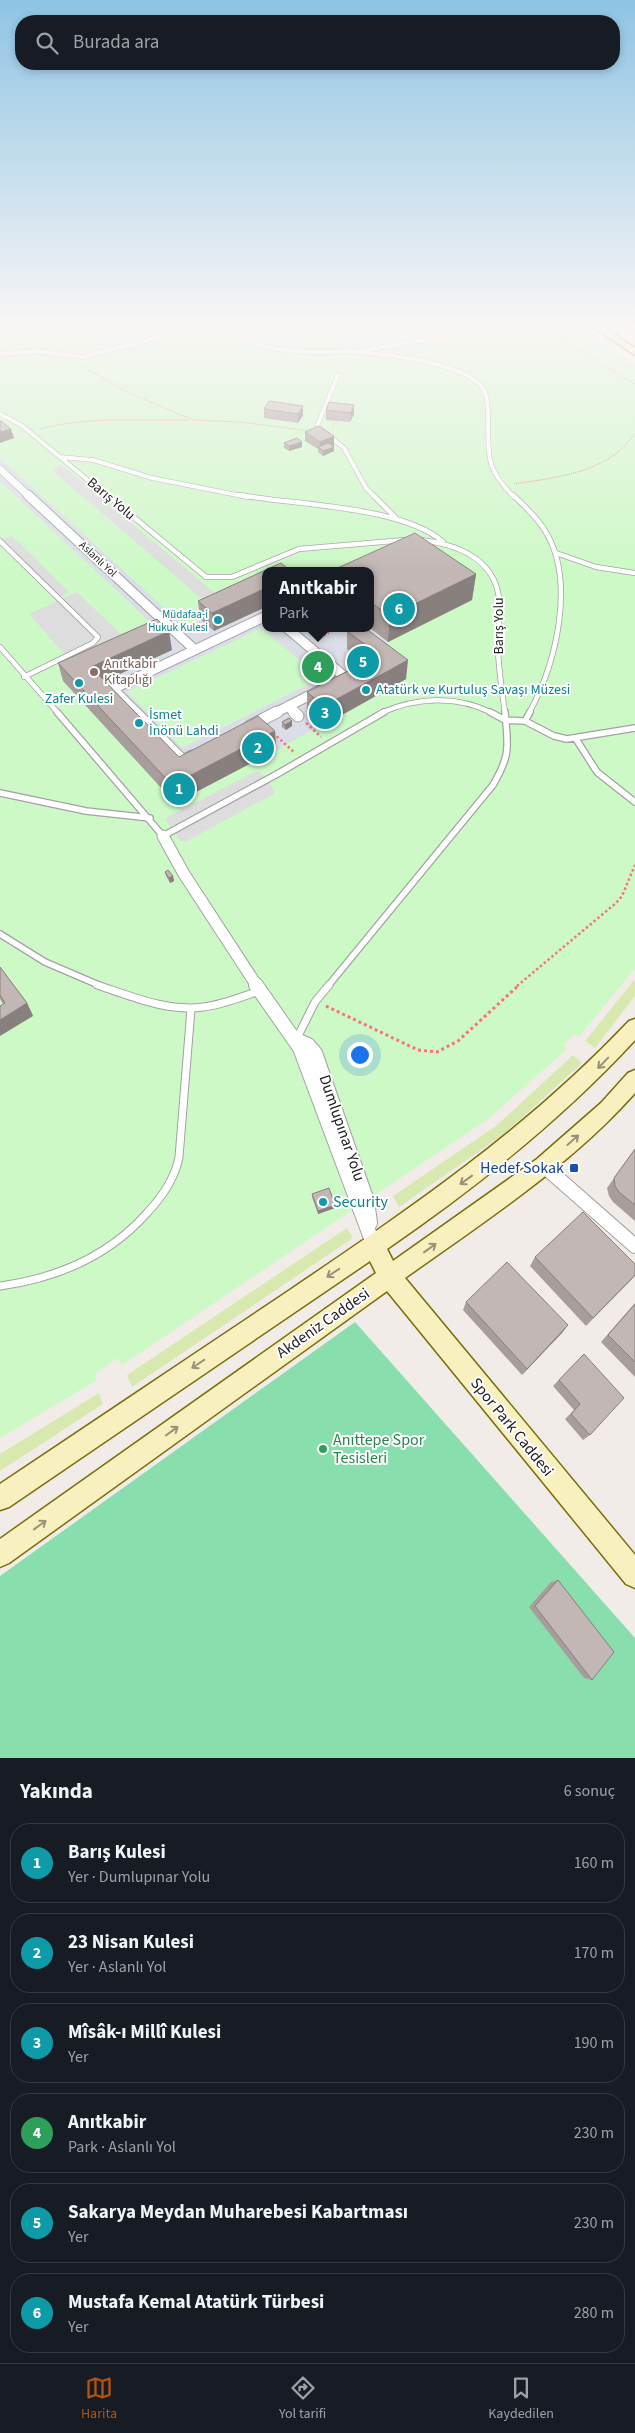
<!DOCTYPE html>
<html lang="tr">
<head>
<meta charset="utf-8">
<style>
  :root { --surface:#171b24; --page:#242831; --text:#f1f3f6; --muted:#9ea1a6; --line:#363941; --accent:#b45309 }
  body { margin:0; font-family:"Source Sans 3",sans-serif; background:var(--page); color:var(--text) }
  .you { position:absolute; left:359px; top:1054px; width:18px; height:18px; margin:-12px; border:4px solid #fff; border-radius:50%; background:#1a73e8; box-shadow:0 0 0 8px #1a73e833 }
  .badge { display:grid; place-items:center; width:32px; height:32px; border-radius:50%; background:var(--accent); color:#fff; font-size:16px; font-weight:700 }
  .pin { position:absolute; translate:-50% -50%; border:2px solid #fff; box-shadow:0 1px 5px #0006 }
  .popup { position:absolute; left:262px; top:567px; width:112px; height:65px; box-sizing:border-box; display:grid; place-content:center; border-radius:10px; background:var(--surface); filter:drop-shadow(0 1px 4px #0005); font-size:16px; white-space:nowrap; color:var(--muted) }
  .popup b { font-size:19px; color:var(--text) }
  .popup::after { content:''; position:absolute; left:50%; top:100%; margin-left:-10px; border:10px solid transparent; border-top-color:var(--surface) }
  .list { margin:0; padding:0; list-style:none }
  h2 { display:flex; justify-content:space-between; align-items:center; height:65px; margin:0; padding:0 20px; font-size:21px }
  h2 small { font-size:16px; font-weight:400; color:var(--muted) }
  .list li { display:grid; grid-template-columns:32px 1fr auto; gap:15px; align-items:center; box-sizing:border-box; height:80px; margin:0 10px 10px; padding:0 10px; border:1px solid var(--line); border-radius:20px }
  .list b { display:block; font-size:19px; white-space:nowrap }
  .list p { margin:0; font-size:16px; white-space:nowrap; color:var(--muted) }
  .list em { font-size:16px; font-style:normal; color:var(--muted) }
  .icon { flex:none; width:28px; height:28px; fill:none; stroke:currentColor; stroke-width:2; stroke-linecap:round; stroke-linejoin:round }
  .map { position:relative; flex:none; width:635px; height:1758px; overflow:hidden }
  .search { position:absolute; background:var(--surface); box-shadow:0 2px 8px #0003; left:15px; right:15px; top:15px; height:55px; display:flex; align-items:center; gap:12px; box-sizing:border-box; padding:0 18px; border-radius:20px; color:var(--muted); font-size:19px }
  .sheet { height:605px; background:var(--surface) }
  nav { display:flex; justify-content:space-around; align-items:center; box-sizing:border-box; height:70px; border-top:1px solid var(--line); background:var(--surface); font-size:14px; color:var(--muted) }
  nav a { display:grid; justify-items:center; gap:2px }
  nav .on { color:var(--accent) }
  .map>svg:first-child { display:block }
  .grass { fill:#d8e9b0 }
  .park { fill:#cdf9c7; fill-rule:evenodd }
  .pitch { fill:#88deac }
  .parking { fill:#ddd }
  .plaza { fill:#dcdee7; fill-rule:evenodd }
  .lines { fill:none; stroke-linecap:round; stroke-linejoin:round }
  .lane-far3-casing { stroke:#a2a2a2; stroke-width:5 }
  .lane-far2-casing { stroke:#a2a2a2; stroke-width:6 }
  .lane-far1-casing { stroke:#a2a2a2; stroke-width:8 }
  .lane-casing { stroke:#a2a2a2; stroke-width:9 }
  .street-far3-casing { stroke:#a2a2a2; stroke-width:8 }
  .street-far2-casing { stroke:#a2a2a2; stroke-width:11 }
  .street-far1-casing { stroke:#a2a2a2; stroke-width:13 }
  .street-casing { stroke:#a2a2a2; stroke-width:16 }
  .secondary-casing { stroke:#796e08; stroke-width:3 }
  .path-far3 { stroke:#f77380; stroke-width:1; stroke-dasharray:1 1; stroke-linecap:butt }
  .path-far2 { stroke:#f77380; stroke-width:2; stroke-dasharray:2 2; stroke-linecap:butt }
  .path-far1 { stroke:#f77380; stroke-width:2.5; stroke-dasharray:2.5 2.5; stroke-linecap:butt }
  .path { stroke:#f77380; stroke-width:3; stroke-dasharray:3 3; stroke-linecap:butt }
  .lane-far3 { stroke:#fff; stroke-width:4 }
  .lane-far2 { stroke:#fff; stroke-width:4.5 }
  .lane-far1 { stroke:#fff; stroke-width:5.5 }
  .lane { stroke:#fff; stroke-width:7 }
  .street-far3 { stroke:#fff; stroke-width:7 }
  .street-far2 { stroke:#fff; stroke-width:9 }
  .street-far1 { stroke:#fff; stroke-width:11 }
  .street { stroke:#fff; stroke-width:14 }
  .secondary { fill:#f9f0bf; fill-rule:evenodd }
  .wall { fill:#a79d9b }
  .shaded-wall { fill:#88807e }
  .building { fill:#c2b7b4; stroke:#88807e }
  .oneway { stroke:#989378 }
  .culture-dot { fill:#0f9aa8; stroke:#fff; stroke-width:2 }
  .education-dot { fill:#8d6e63; stroke:#fff; stroke-width:2 }
  .transit-dot { fill:#1a4fb4; stroke:#fff; stroke-width:2 }
  .leisure-dot { fill:#2e9e5b; stroke:#fff; stroke-width:2 }
  .labels { text-anchor:middle; dominant-baseline:central; stroke-width:4; stroke-linejoin:round; paint-order:stroke }
  .far-street-label { font-size:11px; fill:#212121; stroke:#fff }
  .far-culture-label { font-size:11px; fill:#0d838f; stroke:#fff; text-anchor:end }
  .street-label { font-size:14px; fill:#212121; stroke:#fff }
  .education-label { font-size:14px; fill:#785e54; stroke:#fff; text-anchor:start }
  .culture-label { font-size:14px; fill:#0d838f; stroke:#fff; text-anchor:start }
  .near-street-label { font-size:16px; fill:#212121; stroke:#fff }
  .near-transit-label { font-size:16px; fill:#164399; stroke:#fff; text-anchor:end }
  .near-culture-label { font-size:16px; fill:#0d838f; stroke:#fff; text-anchor:start }
  .near-leisure-label { font-size:16px; fill:#27864d; stroke:#fff; text-anchor:start }
</style>
</head>
<body>
<div class="map">
<svg width="635" height="1758" viewBox="0 0 635 1758">
  <rect width="100%" height="100%" fill="#f1ece8"/>
  <!-- grass -->
  <path class="grass" d="M635 979V996L595 1048 585 1041Z
    M573 1055 582 1063 504 1134 399 1207 393 1196 496 1126Z
    M347 1228 353 1238 132 1387 127 1375Z
    M99 1393 103 1404 0 1471V1454Z"/>
  <!-- park -->
  <path class="park" d="M0 323H571L635 365V968L579 1037 574 1034 563 1045 567 1049 488 1119 122 1365 118 1358 95 1374 97 1380 0 1438ZM266 571H370V628H266Z"/>
  <!-- pitch -->
  <path class="pitch" d="M355 1322 635 1638V1758H0V1576Z"/>
  <!-- parking -->
  <path class="parking" d="M61 464 216 594 203 600 52 470Z
    M12 536 69 592 59 597 0 541Z
    M77 592 127 640 74 665 29 614Z
    M257 771 260 772 275 791 273 794 187 841H181L166 821 167 817Z"/>
  <!-- plaza -->
  <path class="plaza" d="M0 458 185 627 201 620 214 631 265 607 266 628H370L388 642 370 651 347 650 377 673 307 710 324 725 313 730 276 750 260 735 182 775 96 685 172 650 165 636 0 481ZM261 628 321 678 182 748 127 692Z"/>
  <g class="lines">
    <!-- lane-far3 casing -->
    <g class="lane-far3-casing">
      <path id="lane-far3" d="M219 323C256 355 306 353 352 351
        M364 350 430 339 467 323
        M350 351C380 354 468 362 484 390 488 398 488 408 488 417 489 455 484 467 514 497
        M0 354 38 351 82 357 164 336 184 323
        M338 375 317 426 344 448 366 488 375 497
        M0 414 21 425 60 457 93 460 152 478 247 497
        M60 457 108 497"/>
    </g>
    <!-- lane-far2 casing -->
    <g class="lane-far2-casing">
      <path id="lane-far2" d="M107 495 206 577H232L299 549 405 540
        M240 495C293 505 403 506 443 542
        M373 495 397 519
        M513 495C524 506 536 516 544 529 577 580 556 664 529 713
        M420 540C456 544 494 558 499 598 501 614 498 629 498 645 498 667 502 691 505 713
        M0 541 98 637 93 643 24 677
        M556 553 596 567 635 573
        M0 647 58 713
        M381 713C416 697 457 695 492 713"/>
    </g>
    <!-- lane-far1 casing -->
    <g class="lane-far1-casing">
      <path id="lane-far1" d="M57 712 163 836 279 773 384 712
        M490 712 505 720 525 721 530 712
        M525 721 554 736 567 739 635 728
        M576 739 597 772 635 802
        M0 793 86 811 150 818
        M0 934 45 962 101 986
        M328 986 493 785C511 754 508 747 505 712"/>
    </g>
    <!-- lane casing -->
    <g class="lane-casing">
      <path id="lane" d="M97 985C131 996 167 1012 203 1007 222 1005 241 997 259 991
        M296 1040 315 1002 329 985
        M0 1286C58 1278 108 1257 147 1213 162 1197 175 1179 179 1157L191 1009"/>
    </g>
    <!-- street-far3 casing -->
    <g class="street-far3-casing">
      <path id="street-far3" d="M0 469 30 497"/>
    </g>
    <!-- street-far2 casing -->
    <g class="street-far2-casing">
      <path id="street-far2" d="M28 495 195 650
        M287 628 345 677 337 681
        M288 706 295 713
        M137 713 113 689 266 616
        M275 713 320 690"/>
    </g>
    <!-- street-far1 casing -->
    <g class="street-far1-casing">
      <path id="street-far1" d="M135 712 183 761 192 756
        M294 712 298 716
        M250 726 277 712
        M163 836 184 874 257 986"/>
    </g>
    <!-- street casing -->
    <g class="street-casing">
      <path id="street" d="M256 985 300 1048 374 1246
        M296 1040 308 1045 315 1053 367 1201 370 1223
        M544 1166 635 1246"/>
    </g>
    <!-- secondary casing -->
    <g class="secondary-casing">
      <path id="secondary" d="M587 323H598L635 348V355Z
        M635 1019V1040C561 1120 477 1187 387 1249L393 1261 537 1159 601 1103 628 1073 635 1070V1093C569 1167 485 1221 405 1278L635 1555V1588L626 1584 387 1291 9 1563 0 1567V1539L376 1273 370 1261 9 1507 0 1510V1484C93 1422 185 1360 278 1298 405 1212 522 1134 629 1021Z"/>
    </g>
    <!-- path-far3 -->
    <path class="path-far3" d="M535 323 635 384
      M84 367 127 392 193 420 239 422 310 431
      M332 427 337 422
      M41 429C86 416 143 421 190 420
      M514 484C558 477 609 473 635 433"/>
    <!-- path-far2 -->
    <path class="path-far2" d="M317 639 338 628"/>
    <!-- path-far1 -->
    <path class="path-far1" d="M306 723 321 737
      M273 733 295 753
      M517 986 616 903 622 896 635 865"/>
    <!-- path -->
    <path class="path" d="M326 1006 418 1050 437 1052 458 1041 519 985"/>
    <!-- lane-far3 -->
    <use href="#lane-far3" class="lane-far3"/>
    <!-- lane-far2 -->
    <use href="#lane-far2" class="lane-far2"/>
    <!-- lane-far1 -->
    <use href="#lane-far1" class="lane-far1"/>
    <!-- lane -->
    <use href="#lane" class="lane"/>
    <!-- street-far3 -->
    <use href="#street-far3" class="street-far3"/>
    <!-- street-far2 -->
    <use href="#street-far2" class="street-far2"/>
    <!-- street-far1 -->
    <use href="#street-far1" class="street-far1"/>
    <!-- street -->
    <use href="#street" class="street"/>
    <!-- secondary -->
    <use href="#secondary" class="secondary"/>
  </g>
  <!-- wall -->
  <path class="wall" d="M354 405V414L350 422 326 420V410Z
    M303 406V415L298 423 264 418V409Z
    M305 432 334 436V446H333L334 447V451L323 456 318 452V449L305 441Z
    M284 443 302 447 289 451 284 448Z
    M291 571 214 631 200 619 198 601Z
    M370 571 476 574 472 600 388 642 370 628Z
    M352 628 406 679 324 725 307 710V692L364 662 347 649V631Z
    M172 650 105 681 179 757 275 731 276 750 175 803 63 681 58 663Z
    M282 722 292 726 286 730 282 727Z
    M165 872 173 876 174 881 170 883 166 876Z
    M0 967 27 1003 33 1016 3 1004 0 999Z
    M635 1149V1221L613 1202 609 1196 607 1188Z
    M312 1194 335 1205V1208L318 1214 312 1197Z
    M535 1257 635 1276 586 1326 530 1266Z
    M466 1302 568 1325 522 1375 463 1310Z
    M635 1303V1377L601 1342Z
    M584 1354 590 1435 583 1440 565 1419 574 1410 553 1386Z
    M558 1580 592 1680 584 1678 529 1607 551 1582Z"/>
  <!-- shaded-wall -->
  <path class="shaded-wall" d="M354 405V414L350 422 351 413Z
    M303 406V415L298 423V414Z
    M11 429 14 438 0 443V432Z
    M334 436V446L322 450 320 449V442Z
    M302 442V447L289 451V446Z
    M334 447V451L323 456V451Z
    M476 574 472 600 388 642 390 616Z
    M266 588V607L214 631 212 613Z
    M169 631 172 650 95 685 91 667Z
    M408 660 406 679 324 725V706Z
    M292 721V726L286 730 285 725Z
    M275 731 276 750 175 803 172 785Z
    M173 876 174 881 170 883 169 878Z
    M27 1003 33 1016 0 1036V1020Z
    M335 1205V1208L318 1214V1211Z
    M568 1325 562 1333 522 1375 527 1369Z"/>
  <!-- building -->
  <path class="building" d="M269 401 303 406 298 414 264 409Z
    M329 402 354 405 351 413 326 410Z
    M0 421H1L11 429 0 432Z
    M318 426 334 436 320 442 305 432Z
    M297 438 302 442 289 446 284 443Z
    M329 443 334 447 323 451 318 447Z
    M415 533 476 574 390 616 370 602V571H331Z
    M281 563 291 571H266V588L212 613 198 601Z
    M157 619 169 631 91 667 179 757 258 716 275 731 172 785 58 663Z
    M352 628H365L408 660 324 706 307 692 379 655 347 631Z
    M289 718 292 721 285 725 282 722Z
    M168 870 173 876 169 878 165 872Z
    M0 967 27 1003 0 1020V1006L5 1003 0 995Z
    M635 1149V1205L619 1192 615 1186 614 1178Z
    M329 1188 335 1205 318 1211 312 1194Z
    M583 1212 635 1264V1275L593 1318 535 1257Z
    M507 1262 568 1325 527 1369 466 1302Z
    M635 1304V1362L608 1335Z
    M584 1354 624 1398 590 1435 571 1414 580 1404 559 1380Z
    M558 1580 614 1652 592 1680 535 1606Z"/>
  <!-- one-way arrows -->
  <defs><path id="oneway-shaft" d="M-6 0H5M1.5-3L5.5 0L1.5 3" fill="none" stroke-width="1.6" stroke-linecap="round" stroke-linejoin="round" transform="scale(1.25)"/></defs>
  <g class="oneway">
    <use href="#oneway-shaft" transform="translate(603 1063) rotate(134)"/>
    <use href="#oneway-shaft" transform="translate(573 1140) rotate(-42)"/>
    <use href="#oneway-shaft" transform="translate(466 1180) rotate(144)"/>
    <use href="#oneway-shaft" transform="translate(430 1248) rotate(-36)"/>
    <use href="#oneway-shaft" transform="translate(333 1273) rotate(146)"/>
    <use href="#oneway-shaft" transform="translate(198 1364) rotate(146)"/>
    <use href="#oneway-shaft" transform="translate(172 1431) rotate(-36)"/>
    <use href="#oneway-shaft" transform="translate(40 1525) rotate(-36)"/>
  </g>
  <!-- sky -->
  <linearGradient id="sky" x2="0" y2="1"><stop stop-color="#8fc4e4"/><stop offset="0.57" stop-color="#f9f6f5"/><stop offset="1" stop-color="#f9f6f5" stop-opacity="0"/></linearGradient>
  <rect width="635" height="570" fill="url(#sky)"/>
  <!-- markers -->
  <g class="culture-dot">
    <circle cx="218" cy="620" r="5"/>
    <circle cx="79" cy="683" r="5"/>
    <circle cx="366" cy="690" r="5"/>
    <circle cx="139" cy="723" r="5"/>
    <circle cx="323" cy="1202" r="5"/>
  </g>
  <circle class="education-dot" cx="94" cy="672" r="5"/>
  <rect class="transit-dot" x="569" y="1163" width="10" height="10" rx="2.5"/>
  <circle class="leisure-dot" cx="323" cy="1449" r="5"/>
  <g class="labels">
    <!-- far-street labels -->
    <g class="far-street-label">
      <text transform="translate(98 559) rotate(43)">Aslanlı Yol</text>
    </g>
    <!-- far-culture labels -->
    <g class="far-culture-label">
      <text x="208" y="614">Müdafaa-i<tspan x="208" dy="13">Hukuk Kulesi</tspan></text>
    </g>
    <!-- street labels -->
    <g class="street-label">
      <text transform="translate(111 499) rotate(40)">Barış Yolu</text>
      <text transform="translate(499 626) rotate(-90)">Barış Yolu</text>
    </g>
    <!-- education labels -->
    <g class="education-label">
      <text x="104" y="664">Anıtkabir<tspan x="104" dy="16">Kitaplığı</tspan></text>
    </g>
    <!-- culture labels -->
    <g class="culture-label">
      <text x="376" y="690">Atatürk ve Kurtuluş Savaşı Müzesi</text>
      <text x="79" y="699" text-anchor="middle">Zafer Kulesi</text>
      <text x="149" y="715">İsmet<tspan x="149" dy="16">İnönü Lahdi</tspan></text>
    </g>
    <!-- near-street labels -->
    <g class="near-street-label">
      <text transform="translate(342 1128) rotate(71)">Dumlupınar Yolu</text>
      <text transform="translate(323 1323) rotate(-35)">Akdeniz Caddesi</text>
      <text transform="translate(512 1427) rotate(51)">Spor Park Caddesi</text>
    </g>
    <!-- near-transit labels -->
    <g class="near-transit-label">
      <text x="564" y="1168">Hedef Sokak</text>
    </g>
    <!-- near-culture labels -->
    <g class="near-culture-label">
      <text x="333" y="1202">Security</text>
    </g>
    <!-- near-leisure labels -->
    <g class="near-leisure-label">
      <text x="333" y="1440">Anıttepe Spor<tspan x="333" dy="18">Tesisleri</tspan></text>
    </g>
  </g>
</svg>
<div class="you"></div>
<div class="pin badge" style="left:179px;top:789px;background:#0f9aa8">1</div>
<div class="pin badge" style="left:258px;top:748px;background:#0f9aa8">2</div>
<div class="pin badge" style="left:325px;top:713px;background:#0f9aa8">3</div>
<div class="pin badge" style="left:318px;top:667px;background:#2e9e5b">4</div>
<div class="popup"><b>Anıtkabir</b>Park</div>
<div class="pin badge" style="left:363px;top:662px;background:#0f9aa8">5</div>
<div class="pin badge" style="left:399px;top:609px;background:#0f9aa8">6</div>
<div class="search"><svg class="icon" aria-label="search" viewBox="0 0 24 24"><circle cx="10" cy="10" r="6"/><path d="M15 15l6 6"/></svg>Burada ara</div>
</div>
<section class="sheet">
<h2>Yakında<small>6 sonuç</small></h2>
<ul class="list">
<li><span class="badge" style="background:#0f9aa8">1</span><div><b>Barış Kulesi</b><p>Yer · Dumlupınar Yolu</p></div><em>160 m</em></li>
<li><span class="badge" style="background:#0f9aa8">2</span><div><b>23 Nisan Kulesi</b><p>Yer · Aslanlı Yol</p></div><em>170 m</em></li>
<li><span class="badge" style="background:#0f9aa8">3</span><div><b>Mîsâk-ı Millî Kulesi</b><p>Yer</p></div><em>190 m</em></li>
<li><span class="badge" style="background:#2e9e5b">4</span><div><b>Anıtkabir</b><p>Park · Aslanlı Yol</p></div><em>230 m</em></li>
<li><span class="badge" style="background:#0f9aa8">5</span><div><b>Sakarya Meydan Muharebesi Kabartması</b><p>Yer</p></div><em>230 m</em></li>
<li><span class="badge" style="background:#0f9aa8">6</span><div><b>Mustafa Kemal Atatürk Türbesi</b><p>Yer</p></div><em>280 m</em></li>
</ul>
</section>
<nav>
<a class="on"><svg class="icon" aria-label="map" viewBox="0 0 24 24"><path d="M3 6l6-2 6 2 6-2v14l-6 2-6-2-6 2zM9 4v14M15 6v14"/></svg>Harita</a>
<a><svg class="icon" aria-label="directions" viewBox="0 0 24 24"><path d="M12 3l9 9-9 9-9-9zM9 14v-3h6M13 9l2 2-2 2"/></svg>Yol tarifi</a>
<a><svg class="icon" aria-label="saved" viewBox="0 0 24 24"><path d="M7 4h10v16l-5-4-5 4z"/></svg>Kaydedilen</a>
</nav>
</body>
</html>
